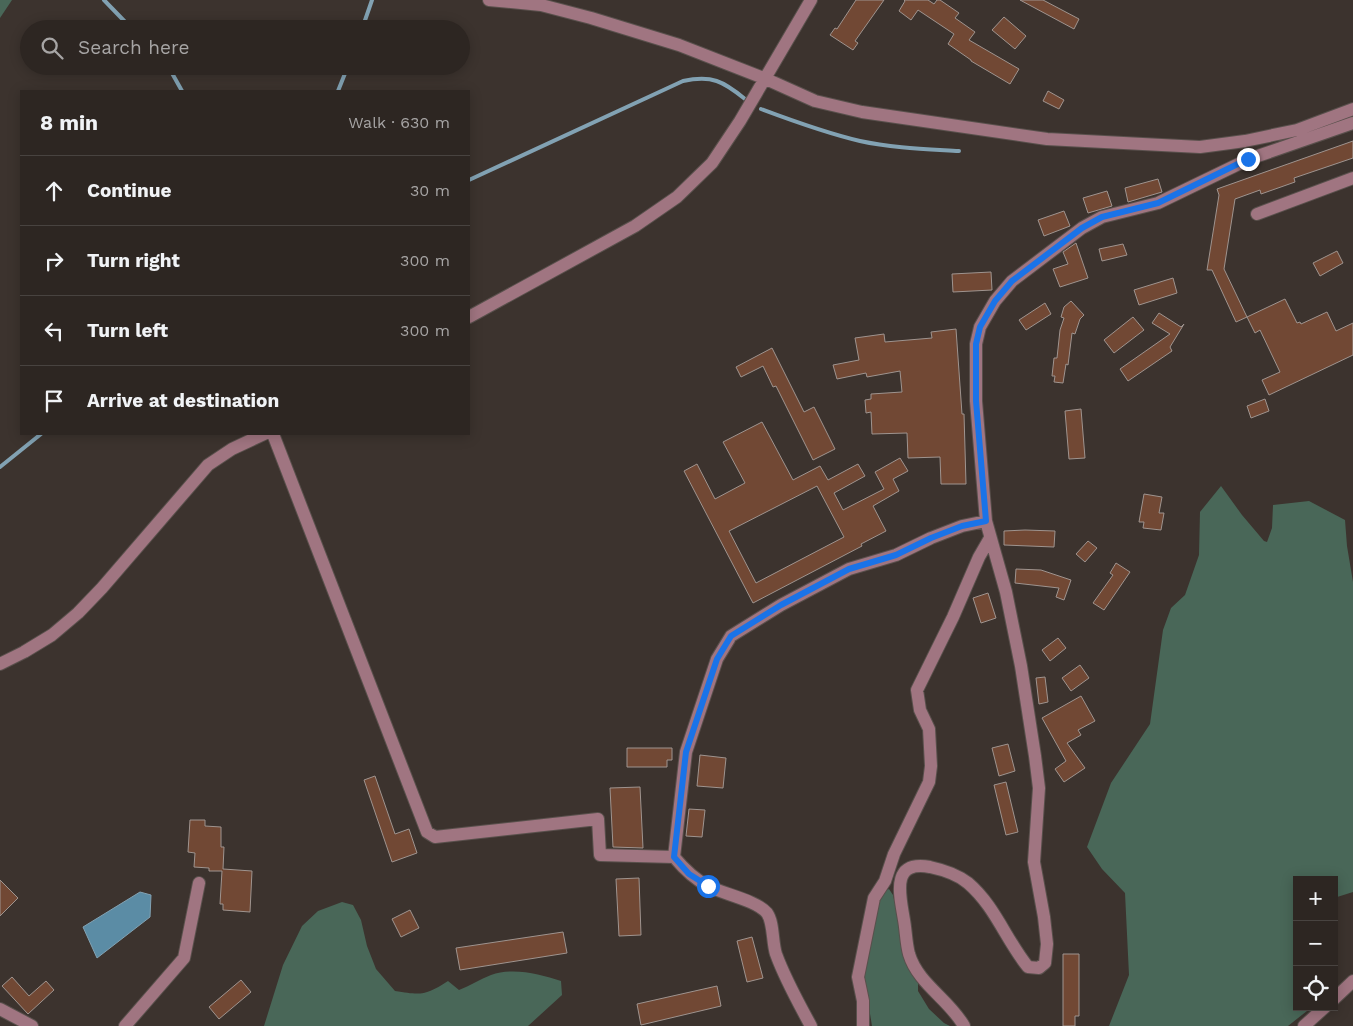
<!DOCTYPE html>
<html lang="en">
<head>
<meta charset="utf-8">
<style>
  :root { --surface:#2d2622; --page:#352e2a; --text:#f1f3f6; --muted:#a7a5a5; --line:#484340 }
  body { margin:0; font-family:"Work Sans",sans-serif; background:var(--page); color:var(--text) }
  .controls { position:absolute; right:15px; bottom:15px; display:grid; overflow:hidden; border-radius:0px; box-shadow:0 2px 12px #0003 }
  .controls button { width:45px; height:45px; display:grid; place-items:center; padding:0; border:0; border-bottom:1px solid var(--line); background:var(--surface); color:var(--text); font:25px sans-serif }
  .stop { position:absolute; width:15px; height:15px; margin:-11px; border:4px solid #1a73e8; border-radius:50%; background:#fff }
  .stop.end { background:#1a73e8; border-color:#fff; box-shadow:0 1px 5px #0008 }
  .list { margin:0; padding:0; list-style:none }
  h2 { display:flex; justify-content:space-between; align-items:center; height:65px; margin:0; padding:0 20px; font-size:21px }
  h2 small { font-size:16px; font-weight:400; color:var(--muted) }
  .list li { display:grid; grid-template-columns:32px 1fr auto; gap:15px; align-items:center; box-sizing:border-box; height:70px; padding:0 20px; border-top:1px solid var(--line) }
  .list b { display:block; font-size:19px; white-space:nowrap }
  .list em { font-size:16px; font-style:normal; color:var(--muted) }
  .icon { flex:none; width:28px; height:28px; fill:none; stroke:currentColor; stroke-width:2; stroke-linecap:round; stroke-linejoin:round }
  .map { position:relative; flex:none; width:1353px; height:1026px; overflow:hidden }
  .search { position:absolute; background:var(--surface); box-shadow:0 2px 12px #0003; left:20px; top:20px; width:450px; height:55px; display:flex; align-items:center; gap:12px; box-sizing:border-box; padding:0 18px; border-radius:28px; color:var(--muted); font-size:19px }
  .panel { position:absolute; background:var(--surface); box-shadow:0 2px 12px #0003; left:20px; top:90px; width:450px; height:345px; border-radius:0px }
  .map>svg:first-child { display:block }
  .green { fill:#496758 }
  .water { fill:#5b8ca5; stroke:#82a2b3 }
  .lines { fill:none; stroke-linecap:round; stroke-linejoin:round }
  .stream { stroke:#82a2b3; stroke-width:4 }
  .building { fill:#714834; stroke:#9f948f; fill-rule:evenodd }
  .minor-casing { stroke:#59504c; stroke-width:14 }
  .minor { stroke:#a07581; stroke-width:12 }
  .route { stroke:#1a73e8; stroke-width:6 }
</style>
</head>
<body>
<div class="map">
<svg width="1353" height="1026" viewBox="0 0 1353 1026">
  <rect width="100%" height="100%" fill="#3c332e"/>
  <!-- green -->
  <path class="green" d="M0 0H12L0 18Z
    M1221 486 1242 515 1264 541 1267 542 1272 528 1273 505 1309 501 1345 520 1347 546 1353 582V892L1334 898V880H1297V1007H1312L1288 1026H1109L1129 975 1125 893 1102 869 1087 847 1111 783 1150 724 1163 630 1171 608 1185 595 1199 555 1200 512Z
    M889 889 893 895 908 960 918 982V991L929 1009 944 1023 950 1026H872L864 977 879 898 884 891Z
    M342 902 353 905 361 920 367 946 376 969 395 991C421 995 425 996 448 981L459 990C470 986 480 979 491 975 513 967 540 974 561 981L562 995 528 1026H264L283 965 302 926 318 911Z"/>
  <!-- water -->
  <path class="water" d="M140 892 151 895 150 917 97 958 83 927Z"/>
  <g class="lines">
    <!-- stream -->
    <path class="stream" d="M104 0 132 29
      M362 29 372 0
      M168 66 182 91
      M338 91 348 66
      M761 109C793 121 826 133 860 141 892 148 926 149 959 151
      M469 180 683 81C712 75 723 81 745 99
      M0 467 41 434"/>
  </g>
  <!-- building -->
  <path class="building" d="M856 0H884L855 41 858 43 853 50 830 35 835 28 837 29Z
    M904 0H928L934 4 937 0H940L959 13 955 18 975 32 969 40 1019 69 1010 84 971 61V60L948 44 954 34 918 10 911 20 899 11 905 1Z
    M1020 0H1043L1079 19 1074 29Z
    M1004 17 1026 36 1015 49 992 30Z
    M1048 91 1064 100 1059 109 1043 101Z
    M1353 141V158L1294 178 1295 182 1261 194 1260 190 1235 199 1224 269 1247 317 1236 322 1212 270H1207L1219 195 1217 189Z
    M1158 179 1162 192 1128 202 1125 188Z
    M1107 191 1112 206 1088 213 1083 198Z
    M1064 211 1070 226 1044 236 1038 220Z
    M1076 243 1088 278 1060 287 1053 269 1068 264 1063 252Z
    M1123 244 1127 255 1102 261 1099 249Z
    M1337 251 1343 263 1320 276 1313 263Z
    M991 272 992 290 953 292 952 274Z
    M1173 278 1177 293 1139 305 1134 290Z
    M1285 299 1297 323 1300 322 1301 324 1327 312 1336 331 1353 323V355L1269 395 1262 380 1280 372 1260 330 1255 333 1247 317Z
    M1071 301 1084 315 1080 319 1075 334 1072 333 1068 365 1066 364 1063 383 1054 382 1055 376H1052L1054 358H1057L1060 330 1064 318 1061 317 1064 307Z
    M1045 303 1051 314 1026 330 1019 320Z
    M1159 313 1181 327 1184 324 1170 347 1172 351 1128 381 1120 369 1170 334 1152 323Z
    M1133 317 1144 330 1114 353 1104 340Z
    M956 329 962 414H964L966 484H941L940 457 908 458 907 433 872 434 871 412 866 413 865 400 871 399V394L902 392 900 371 867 377 866 373 837 379 833 365 859 360 855 338 884 334 885 342 932 338 931 332Z
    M772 348 804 412 814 407 835 449 813 460 776 386 773 387 763 366 741 377 736 367Z
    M1265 399 1269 411 1251 418 1247 406Z
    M1081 409 1085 458 1069 459 1065 411Z
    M762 422 793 480 820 466 828 480 858 464 865 476 834 493 843 510 884 489 875 472 900 458 908 471 893 479 899 491 873 506 886 531 861 544 862 546 753 603 684 471 697 464 715 499 745 483 723 442ZM817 486 844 537 756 583 729 531Z
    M1144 494 1162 497 1159 513H1164L1161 530 1143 528 1144 522H1139Z
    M1025 530 1055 531 1054 547 1004 545V531Z
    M1088 541 1097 548 1085 562 1076 554Z
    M1116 563 1130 572 1104 610 1093 603 1113 575 1110 573Z
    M1016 569 1041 570 1071 580 1064 600 1056 597 1059 588 1015 583Z
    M988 593 996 618 981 623 973 598Z
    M1058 638 1066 648 1050 661 1042 650Z
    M1080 665 1089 678 1071 691 1062 678Z
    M1045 677 1048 702 1039 704 1036 678Z
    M1081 696 1095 721 1078 730 1081 735 1067 743 1085 768 1064 782 1055 769 1066 761 1042 718Z
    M1008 744 1015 771 999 776 992 748Z
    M627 748H672V760H667V767H627Z
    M700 755 726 758 723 788 697 786Z
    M375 776 395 834 409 829 417 853 392 862 364 780Z
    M1006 782 1018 832 1006 835 994 785Z
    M640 787 643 848 613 847 610 788Z
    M689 809 705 810 702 837 686 836Z
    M190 820H205V826L221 827V847H224L223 869 252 871 250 912 223 910V904H220L222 871H209V868L194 867 195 853 188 852Z
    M639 878 641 935 619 936 616 879Z
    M0 880 18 898 0 916Z
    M410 910 419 928 401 937 392 919Z
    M563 932 567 953 460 970 456 948Z
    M752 937 763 978 747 982 737 941Z
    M1063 954H1079V1016H1075V1026H1063Z
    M12 977 29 996 46 981 54 990 28 1014 2 986Z
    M241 980 251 992 219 1019 209 1007Z
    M717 986 721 1006 641 1025 637 1004Z"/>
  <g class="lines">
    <!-- minor casing -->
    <g class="minor-casing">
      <path id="minor" d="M489 0 541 5 591 18 679 45 766 79 815 101 862 112 1047 139 1200 147 1245 141 1297 130 1353 109
        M1257 214 1353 178
        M469 317 635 226 677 197 712 163 740 121 811 0
        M273 434 427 832 435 837 598 819 600 855 674 857C684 869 694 879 708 886 723 894 756 900 767 913 774 923 772 942 776 954 785 979 798 1002 811 1026
        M0 664 24 652 52 635 78 613 102 588 208 465 232 449 264 434
        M674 857 686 752 717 659 731 636 781 605 849 569 896 555 931 538 962 526 986 521
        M1334 999 1353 981
        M0 1009 32 1026
        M125 1026 184 958 199 883
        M863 1026V1001L858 977 874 898 885 881 894 854 929 782 931 766 929 729 920 710 917 690 953 617 979 557 990 538
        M964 1026C949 999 918 984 909 954 906 943 906 931 904 920 900 895 890 860 930 867 944 870 957 874 968 883 995 906 1006 940 1028 967L1039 968 1045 963 1047 944 1044 917 1034 862 1039 788 1035 756 1021 666 1006 592 986 521 976 401V344L980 327 995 301 1012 281 1082 228 1102 217 1158 203 1249 159 1353 123
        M1304 1026 1325 1007"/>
    </g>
    <!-- minor -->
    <use href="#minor" class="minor"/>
  </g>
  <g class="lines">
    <!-- route -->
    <path class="route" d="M708 886 689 874 674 857 686 752 717 659 731 636 781 605 849 569 896 555 931 538 962 526 986 521 976 401V344L980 327 995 301 1012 281 1082 228 1102 217 1158 203 1248 159"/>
  </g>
</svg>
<div class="controls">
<button>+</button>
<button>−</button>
<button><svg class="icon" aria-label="locate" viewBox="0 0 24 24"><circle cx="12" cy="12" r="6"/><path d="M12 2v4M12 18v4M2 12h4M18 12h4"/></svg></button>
</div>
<div class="stop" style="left:708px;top:886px"></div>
<div class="stop end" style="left:1248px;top:159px"></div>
<div class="search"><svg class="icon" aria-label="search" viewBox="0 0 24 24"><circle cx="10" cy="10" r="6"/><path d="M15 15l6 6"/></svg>Search here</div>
<section class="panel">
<h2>8 min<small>Walk · 630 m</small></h2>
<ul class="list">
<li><svg class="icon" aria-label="ahead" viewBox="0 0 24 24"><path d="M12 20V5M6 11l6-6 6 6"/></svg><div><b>Continue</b></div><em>30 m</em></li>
<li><svg class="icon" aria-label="right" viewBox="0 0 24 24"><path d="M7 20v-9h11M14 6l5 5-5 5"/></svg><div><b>Turn right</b></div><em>300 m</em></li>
<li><svg class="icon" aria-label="left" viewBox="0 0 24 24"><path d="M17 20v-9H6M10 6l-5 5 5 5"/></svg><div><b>Turn left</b></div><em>300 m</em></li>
<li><svg class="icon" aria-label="arrive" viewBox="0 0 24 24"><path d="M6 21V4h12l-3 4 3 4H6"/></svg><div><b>Arrive at destination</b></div></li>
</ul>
</section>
</div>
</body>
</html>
